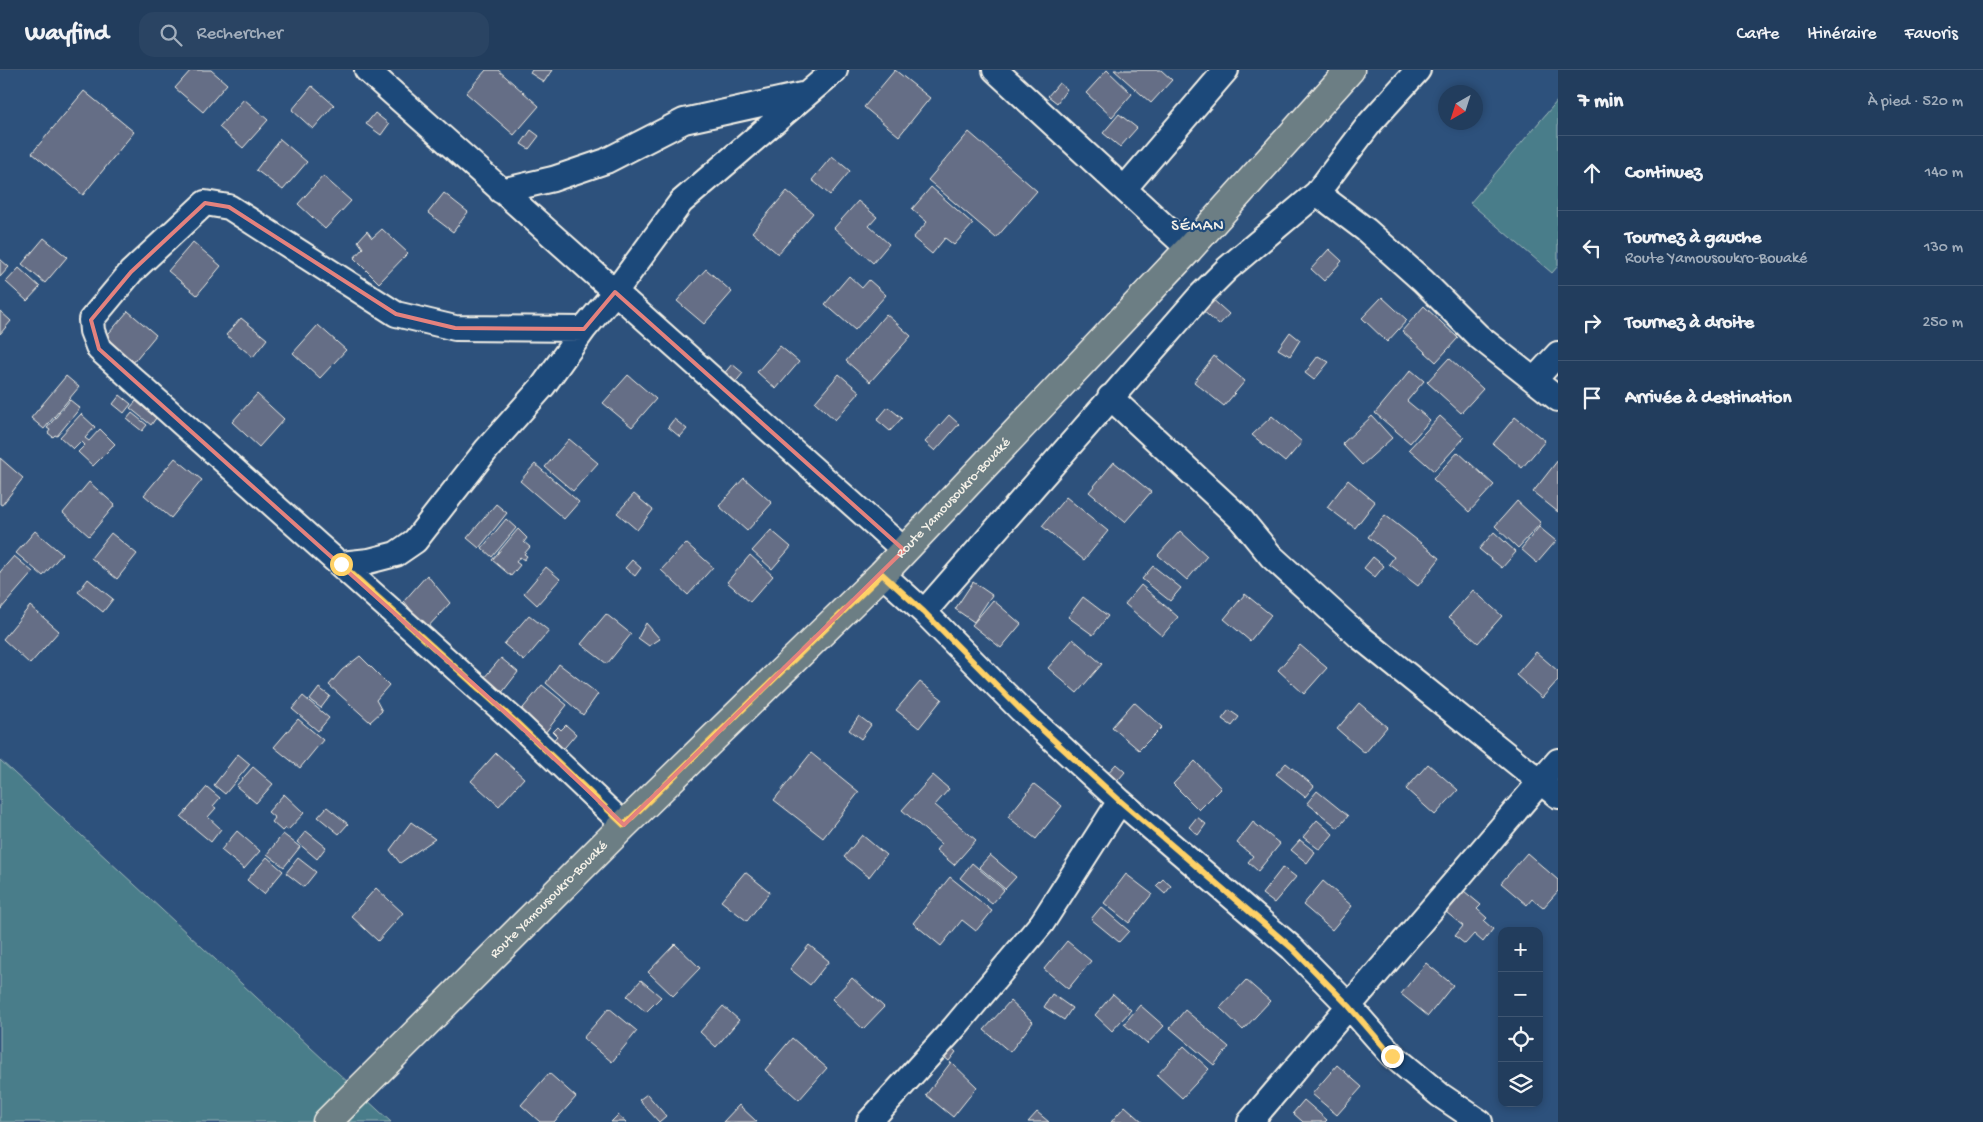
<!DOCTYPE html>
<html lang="fr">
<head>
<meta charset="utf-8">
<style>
  :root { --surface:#223d5d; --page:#2a4463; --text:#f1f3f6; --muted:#a2aebc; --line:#3f5672 }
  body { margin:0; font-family:"Gochi Hand",sans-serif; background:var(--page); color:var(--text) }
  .controls { position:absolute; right:15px; bottom:15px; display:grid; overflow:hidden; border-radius:10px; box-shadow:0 2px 8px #0003 }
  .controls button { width:45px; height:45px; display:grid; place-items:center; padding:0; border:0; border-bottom:1px solid var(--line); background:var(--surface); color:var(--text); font:25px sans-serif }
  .compass { position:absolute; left:1438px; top:15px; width:45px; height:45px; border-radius:50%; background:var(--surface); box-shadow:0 2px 8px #0003; rotate:219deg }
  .stop { position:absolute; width:15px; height:15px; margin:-11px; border:4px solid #ffd166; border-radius:50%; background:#fff }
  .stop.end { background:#ffd166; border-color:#fff; box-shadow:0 1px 5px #0008 }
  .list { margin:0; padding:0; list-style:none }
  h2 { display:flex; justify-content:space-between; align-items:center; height:65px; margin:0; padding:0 20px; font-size:21px }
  h2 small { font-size:16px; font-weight:400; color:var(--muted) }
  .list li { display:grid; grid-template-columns:32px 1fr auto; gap:15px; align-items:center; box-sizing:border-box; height:75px; padding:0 20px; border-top:1px solid var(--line) }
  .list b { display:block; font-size:19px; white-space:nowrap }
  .list p { margin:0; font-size:16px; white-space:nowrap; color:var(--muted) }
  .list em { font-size:16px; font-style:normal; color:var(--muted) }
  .icon { flex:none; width:28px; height:28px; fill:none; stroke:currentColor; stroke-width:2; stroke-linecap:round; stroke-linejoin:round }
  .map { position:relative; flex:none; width:1558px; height:1052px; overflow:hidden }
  header { display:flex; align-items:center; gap:30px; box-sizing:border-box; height:70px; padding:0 25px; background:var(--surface); border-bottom:1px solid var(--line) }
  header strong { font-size:24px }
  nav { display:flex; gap:28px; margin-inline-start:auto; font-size:18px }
  .search { width:350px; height:45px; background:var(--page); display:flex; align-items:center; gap:12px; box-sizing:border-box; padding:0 18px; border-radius:15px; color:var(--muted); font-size:19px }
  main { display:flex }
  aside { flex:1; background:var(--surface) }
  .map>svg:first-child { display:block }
  .green { fill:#497d8a; stroke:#9eb7b9 }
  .building { fill:#656e86; stroke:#f4f1e8 }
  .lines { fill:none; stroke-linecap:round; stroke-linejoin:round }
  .minor-casing { stroke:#f4f1e8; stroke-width:28 }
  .major-casing { stroke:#f4f1e8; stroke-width:31 }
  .minor { stroke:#1f4a7a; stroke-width:24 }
  .major { stroke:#6c7e84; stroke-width:28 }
  .route { stroke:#ffd166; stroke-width:6 }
  .marked { fill:none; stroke:#e4827e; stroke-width:4; stroke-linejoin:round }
  .labels { text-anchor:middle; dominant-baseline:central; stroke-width:4.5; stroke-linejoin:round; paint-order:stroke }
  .street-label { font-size:14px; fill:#f4f1e8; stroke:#1f4a7a }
  .quarter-label { font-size:16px; letter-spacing:1px; fill:#f4f1e8; stroke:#1f4a7a }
</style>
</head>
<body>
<header>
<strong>Wayfind</strong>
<div class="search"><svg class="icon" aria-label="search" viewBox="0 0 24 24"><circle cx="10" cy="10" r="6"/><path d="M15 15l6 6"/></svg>Rechercher</div>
<nav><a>Carte</a><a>Itinéraire</a><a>Favoris</a></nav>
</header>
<main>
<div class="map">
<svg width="1558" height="1052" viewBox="0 0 1558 1052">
  <rect width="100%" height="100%" fill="#2d517c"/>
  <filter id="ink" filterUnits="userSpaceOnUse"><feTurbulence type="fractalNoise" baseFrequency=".02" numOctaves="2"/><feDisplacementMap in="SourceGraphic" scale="10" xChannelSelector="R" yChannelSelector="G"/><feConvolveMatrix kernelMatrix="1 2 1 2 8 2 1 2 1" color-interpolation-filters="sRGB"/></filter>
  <g filter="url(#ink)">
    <!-- green -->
    <path class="green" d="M1558 30V196L1552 203 1470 133Z
      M0 690 391 1052H0Z"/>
    <!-- building -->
    <path class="building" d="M191 0H211L227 14 203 42 175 18Z
      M486 0H498L539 36 514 65 466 23Z
      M532 0H552L544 12 530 3Z
      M895 0 930 28 899 66 864 37Z
      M1107 0 1132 24 1112 47 1086 23Z
      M1114 0H1161L1172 10 1151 33Z
      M1059 13 1067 19 1057 33 1048 26Z
      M312 16 334 35 313 59 292 40Z
      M84 21 134 62 83 125 32 83Z
      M244 29 268 50 243 78 219 57Z
      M375 43 389 54 381 65 366 54Z
      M1119 44 1137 58 1120 77 1103 63Z
      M531 60 539 66 529 79 521 74Z
      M969 62 1037 121 996 168 928 110Z
      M280 69 307 92 283 120 256 100Z
      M832 86 850 101 830 125 812 110Z
      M323 106 351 131 325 159 298 134Z
      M931 117 973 154 954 175 945 168 932 184 913 168 927 152 912 139Z
      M787 121 813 143 778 184 752 162Z
      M444 123 468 142 453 162 428 143Z
      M858 131 877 147 869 156 889 174 873 193 834 158Z
      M382 159 408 183 379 213 354 188 363 178 358 171 367 161 372 168Z
      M44 168 67 187 45 213 22 194Z
      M193 172 221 196 197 225 168 201Z
      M1329 179 1342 191 1324 211 1311 199Z
      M0 189 9 197 0 207Z
      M19 198 40 217 27 231 6 212Z
      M706 199 732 222 704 254 677 231Z
      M849 206 862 218 869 210 886 225 855 260 825 234Z
      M1382 227 1407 250 1387 272 1362 248Z
      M1211 228 1229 244 1219 255 1201 239Z
      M1424 236 1458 268 1436 292 1402 261Z
      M0 241 11 251 0 264Z
      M128 241 156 265 132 294 103 270Z
      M886 244 911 266 870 312 846 291Z
      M241 248 267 269 253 287 226 265Z
      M318 255 346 280 320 308 293 283Z
      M1290 262 1300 270 1290 286 1278 279Z
      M780 276 799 292 776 319 757 302Z
      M1214 286 1245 311 1224 336 1194 312Z
      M1318 286 1329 292 1314 310 1305 303Z
      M1449 288 1483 319 1461 343 1427 312Z
      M732 294 743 303 734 314 723 305Z
      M1411 300 1424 311 1407 331 1430 350 1410 373 1375 343Z
      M839 304 860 322 835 350 815 332Z
      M628 305 656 329 632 357 603 333Z
      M66 306 79 317 44 359 31 348Z
      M257 324 284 349 259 377 232 352Z
      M120 325 131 334 124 343 113 334Z
      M70 330 80 338 57 366 55 365 53 367 48 363 50 360 47 358Z
      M136 331 156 348 151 355 130 338Z
      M888 337 902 348 890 361 877 350Z
      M132 343 147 355 142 361 127 349Z
      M81 344 95 357 85 368 89 371 100 359 115 374 93 396 78 382 85 375 81 371 73 379 60 367Z
      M949 345 959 354 935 381 925 372Z
      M1272 346 1302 372 1285 392 1252 365Z
      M1372 346 1392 368 1362 395 1342 374Z
      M1440 346 1464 368 1434 401 1409 379Z
      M1515 347 1545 371 1522 398 1493 374Z
      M674 349 687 359 680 367 668 357Z
      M569 369 598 393 573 421 545 397Z
      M1458 382 1494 415 1469 442 1433 409Z
      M0 388 23 408 2 435 0 434Z
      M175 388 202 410 171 448 144 425Z
      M1558 390V442L1533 422Z
      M1114 392 1151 422 1125 452 1089 422Z
      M535 394 579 432 564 449 520 411Z
      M744 408 772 433 747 461 719 436Z
      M1348 410 1375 432 1355 458 1327 437Z
      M89 412 115 435 89 466 63 443Z
      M634 424 653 440 637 460 617 443Z
      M1066 427 1108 461 1084 490 1042 456Z
      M1517 431 1541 453 1518 478 1495 456Z
      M496 434 507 443 479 478 467 468Z
      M1385 445 1440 488 1418 516 1389 494 1394 487 1368 467Z
      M506 449 516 458 492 487 482 478Z
      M1539 457 1556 471 1537 493 1521 479Z
      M518 459 527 468 524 472 530 477 524 484 527 486 524 490 520 487 516 492 520 495 511 506 492 490Z
      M771 460 791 477 772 499 752 481Z
      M35 461 62 484 43 506 16 483Z
      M1180 461 1207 486 1187 510 1158 485Z
      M1494 462 1516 482 1502 498 1479 479Z
      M111 463 137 484 117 509 91 488Z
      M686 473 713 497 688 525 661 500Z
      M750 485 773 506 750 532 727 512Z
      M14 486 33 502 0 540V502Z
      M1373 487 1384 496 1375 507 1364 498Z
      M632 490 641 498 635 506 625 498Z
      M1153 496 1181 518 1170 531 1142 509Z
      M546 497 560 509 537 535 524 523Z
      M427 505 450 533 426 559 404 531Z
      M88 509 113 529 103 542 78 522Z
      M973 512 992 525 974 552 955 539Z
      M1141 515 1178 547 1162 566 1125 534Z
      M1473 520 1502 546 1478 573 1449 547Z
      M1245 524 1271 545 1250 571 1224 549Z
      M1083 527 1108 546 1093 565 1068 547Z
      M993 530 1021 554 1001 578 972 555Z
      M30 536 59 561 30 594 3 569Z
      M606 544 631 564 607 594 581 574Z
      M529 545 549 561 524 591 504 574Z
      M646 553 660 569 649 576 638 568Z
      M1073 569 1102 594 1077 623 1048 598Z
      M1300 575 1327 598 1304 624 1278 600Z
      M1536 582 1558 601V610L1542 628 1516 605Z
      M360 586 389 615 376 630 382 641 370 652 329 615 342 600Z
      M501 588 518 602 501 624 483 609Z
      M559 594 598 624 583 645 546 613Z
      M920 612 942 629 919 658 896 640Z
      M542 615 567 635 545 663 519 643Z
      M319 618 330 626 321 638 310 630Z
      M303 626 329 648 318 661 292 639Z
      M1134 632 1162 657 1139 680 1112 657Z
      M1359 633 1387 657 1365 683 1337 659Z
      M1229 640 1239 647 1232 656 1222 649Z
      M859 646 871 655 861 669 849 660Z
      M298 649 323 670 300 698 274 677Z
      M566 655 576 664 560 683 550 674 557 666 553 662 558 657 561 660Z
      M496 683 524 708 499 736 471 711Z
      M811 683 859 722 823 768 774 730Z
      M238 684 250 694 225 724 214 715Z
      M1195 691 1221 718 1199 740 1173 714Z
      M1286 693 1314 716 1305 727 1276 704Z
      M1116 694 1125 702 1114 715 1104 707Z
      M1428 694 1458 720 1435 745 1406 719Z
      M253 697 273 714 256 733 236 716Z
      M933 705 949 719 935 735 976 770 954 795 936 780 941 774 902 740Z
      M1034 714 1062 736 1036 769 1008 747Z
      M207 717 220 728 213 736 216 738 208 747 221 759 211 772 181 747Z
      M1317 721 1348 746 1338 758 1307 733Z
      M284 724 304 743 288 760 285 758 282 761 272 752 275 748 268 742Z
      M327 737 348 754 339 764 318 747Z
      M1197 747 1206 754 1198 765 1189 757Z
      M1317 750 1333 764 1320 780 1303 767Z
      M411 752 435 769 400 793 390 780Z
      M1253 752 1280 774 1258 801 1248 792 1253 786 1237 773Z
      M237 761 260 781 244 799 221 780Z
      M306 761 326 777 317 789 297 772Z
      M283 764 300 777 284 797 267 784Z
      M862 765 886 785 869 807 844 787Z
      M1300 770 1315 782 1307 793 1291 780Z
      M1527 783 1558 810V821L1543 838 1532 829 1527 835 1501 813Z
      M990 785 1016 807 1005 819 979 797Z
      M267 787 283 801 264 824 247 810Z
      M298 788 316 802 304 817 286 803Z
      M972 793 1004 820 992 834 960 808Z
      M1283 797 1296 807 1274 833 1262 824Z
      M745 802 770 822 747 851 721 831Z
      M1126 804 1152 824 1129 853 1104 833Z
      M950 807 992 841 976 861 962 850 941 876 913 853Z
      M1163 809 1171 816 1165 824 1156 816Z
      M1323 811 1352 836 1332 860 1303 835Z
      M376 818 403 843 378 871 351 846Z
      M1464 821 1481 835 1477 839 1487 848 1484 851 1493 859 1483 872 1474 864 1465 874 1455 866 1463 856 1446 842Z
      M1101 837 1129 861 1119 872 1091 849Z
      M1067 871 1091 891 1068 919 1044 899Z
      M675 874 700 898 673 926 648 902Z
      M809 875 829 891 810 915 790 899Z
      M1426 893 1453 915 1428 946 1401 924Z
      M852 908 884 937 863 959 832 929Z
      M641 910 661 927 646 942 627 926Z
      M1246 910 1270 931 1243 960 1220 938Z
      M1052 924 1072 938 1064 950 1044 937Z
      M1113 924 1131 940 1112 961 1095 945Z
      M1010 931 1033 952 1010 982 984 960Z
      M1140 935 1164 956 1147 974 1124 954Z
      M723 936 739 950 716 977 700 962Z
      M609 938 637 961 612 992 583 968Z
      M1185 940 1229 977 1214 995 1170 958Z
      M792 968 827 998 799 1030 765 1000Z
      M946 973 956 982 949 991 938 982Z
      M1184 976 1209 999 1182 1028 1157 1005Z
      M951 992 977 1017 953 1047 926 1025Z
      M1337 995 1362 1017 1337 1045 1312 1024Z
      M549 1003 576 1027 554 1052H540L521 1035Z
      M647 1024 666 1046 659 1052 639 1030Z
      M1304 1030 1327 1050 1325 1052H1303L1293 1043Z
      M739 1035 757 1052H723Z
      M1125 1036 1143 1052H1111Z
      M1037 1042 1049 1052H1028Z
      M618 1045 626 1052H611Z"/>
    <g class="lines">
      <!-- minor casing -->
      <g class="minor-casing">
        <path id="minor" d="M367 0 904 480
          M995 0 1189 179
          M1124 119 1226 0
          M501 121 553 109 606 91 684 51 802 25
          M1317 123 1366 160 1423 211 1478 266 1558 329
          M584 259 455 258 396 244 229 137 205 133 131 202 91 250 92 261 99 279 517 653 624 755
          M1534 310 1558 284
          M1110 327 1240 448 1271 486 1359 566 1558 726
          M341 494 369 491 396 484 415 471 487 379 543 316 584 259 615 222 681 132 835 0
          M882 504 924 542 1021 640 1120 731 1292 878 1349 936 1392 985 1440 1025 1480 1052
          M924 542 1200 226 1228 198 1317 123 1370 53 1418 0
          M869 1052 954 958 1042 853 1120 731
          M1250 1052 1558 691"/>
      </g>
      <!-- major casing -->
      <g class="major-casing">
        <g id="major">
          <path id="s1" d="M327 1052 624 755 882 504 1189 179 1350 0"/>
        </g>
      </g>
      <!-- minor -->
      <use href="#minor" class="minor"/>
      <!-- major -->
      <use href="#major" class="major"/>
    </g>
  </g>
  <g class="lines" filter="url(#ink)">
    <!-- route -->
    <path class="route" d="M341 494 517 653 624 755 882 504 924 542 1021 640 1120 731 1292 878 1349 936 1392 986"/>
  </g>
  <!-- marked area -->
  <path class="marked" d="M205 133 229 137 396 244 455 258 584 259 615 222 904 480 624 755 517 653 99 279 91 250 131 202Z"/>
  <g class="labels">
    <!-- street labels -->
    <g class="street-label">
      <text stroke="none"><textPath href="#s1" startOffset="884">Route Yamousoukro-Bouaké</textPath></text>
      <text stroke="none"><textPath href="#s1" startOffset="314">Route Yamousoukro-Bouaké</textPath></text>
    </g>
    <!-- quarter labels -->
    <g class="quarter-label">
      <text x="1198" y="157">SÉMAN</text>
    </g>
  </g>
</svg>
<div class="controls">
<button>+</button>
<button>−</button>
<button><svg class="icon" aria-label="locate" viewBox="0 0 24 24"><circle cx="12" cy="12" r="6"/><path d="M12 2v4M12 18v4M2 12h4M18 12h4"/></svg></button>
<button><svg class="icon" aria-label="layers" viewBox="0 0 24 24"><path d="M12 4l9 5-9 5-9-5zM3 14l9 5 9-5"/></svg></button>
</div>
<svg class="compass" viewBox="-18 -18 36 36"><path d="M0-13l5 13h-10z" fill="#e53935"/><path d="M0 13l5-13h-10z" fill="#a2aebc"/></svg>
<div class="stop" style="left:341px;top:494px"></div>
<div class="stop end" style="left:1392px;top:986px"></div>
</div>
<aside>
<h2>7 min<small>À pied · 520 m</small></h2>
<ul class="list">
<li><svg class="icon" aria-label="ahead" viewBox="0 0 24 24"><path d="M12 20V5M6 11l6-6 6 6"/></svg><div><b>Continuez</b></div><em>140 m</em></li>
<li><svg class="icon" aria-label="left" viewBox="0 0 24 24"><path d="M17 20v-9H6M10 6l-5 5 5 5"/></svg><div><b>Tournez à gauche</b><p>Route Yamousoukro-Bouaké</p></div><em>130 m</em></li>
<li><svg class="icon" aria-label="right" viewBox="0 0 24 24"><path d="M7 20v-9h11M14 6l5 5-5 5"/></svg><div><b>Tournez à droite</b></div><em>250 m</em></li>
<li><svg class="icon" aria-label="arrive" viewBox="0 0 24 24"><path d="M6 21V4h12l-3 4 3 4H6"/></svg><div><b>Arrivée à destination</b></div></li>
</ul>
</aside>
</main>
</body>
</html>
